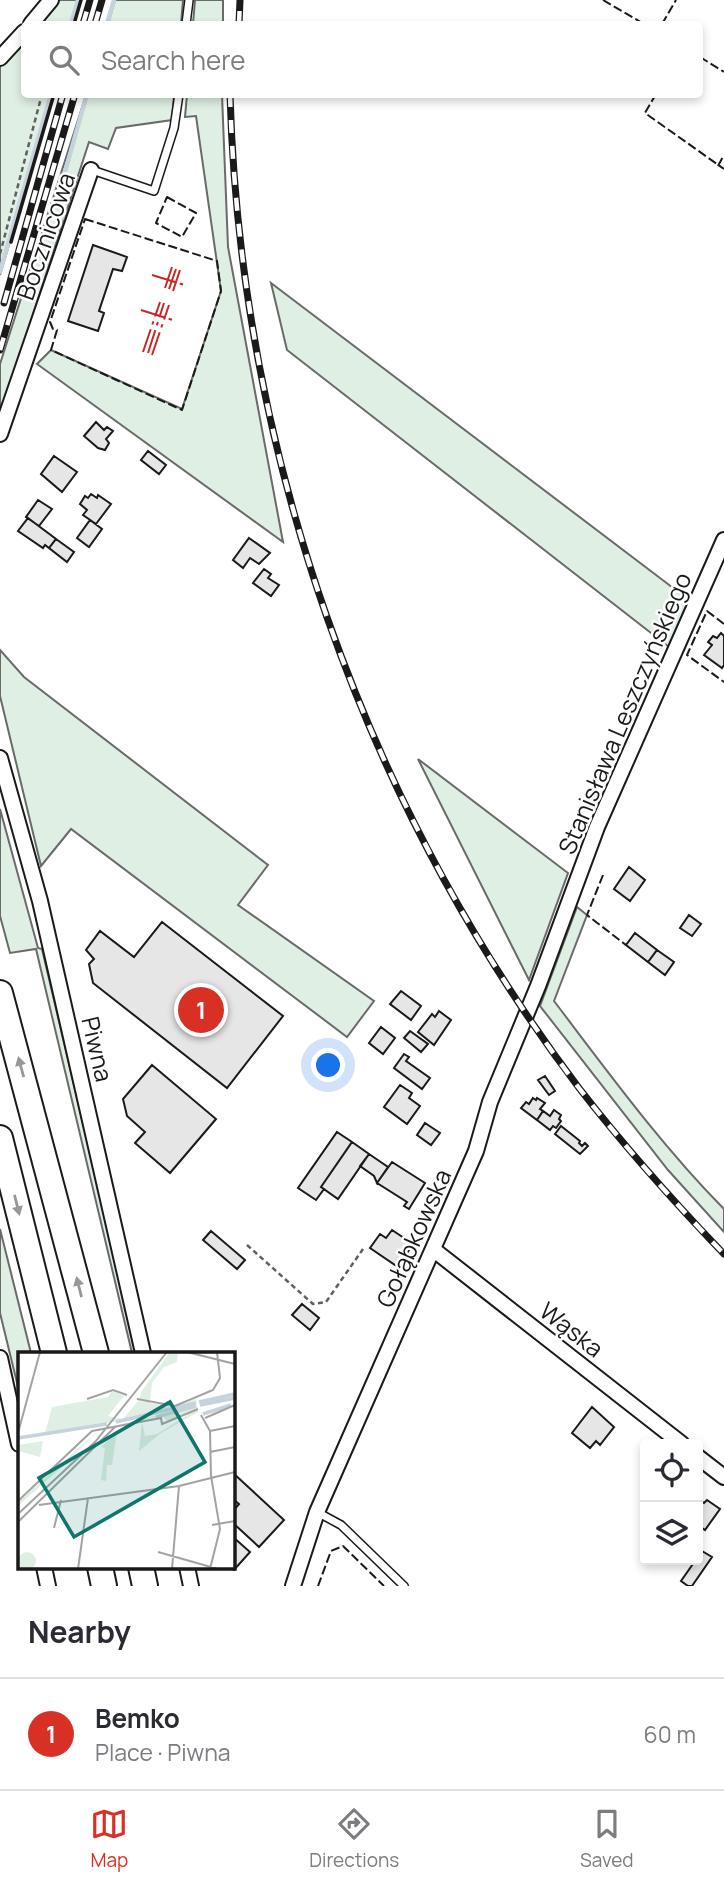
<!DOCTYPE html>
<html lang="en">
<head>
<meta charset="utf-8">
<style>
  :root { --surface:#fff; --page:#f2f2f3; --text:#2b2b33; --muted:#7c7c81; --line:#e1e1e2; --accent:#d93025 }
  body { margin:0; font-family:Manrope,sans-serif; background:var(--page); color:var(--text) }
  .controls { position:absolute; right:21px; bottom:21px; display:grid; overflow:hidden; border-radius:7px; box-shadow:0 4px 10px #0003 }
  .controls button { width:63px; height:63px; display:grid; place-items:center; padding:0; border:0; border-bottom:2px solid var(--line); background:var(--surface); color:var(--text); font:35px sans-serif }
  .you { position:absolute; left:329px; top:1066px; width:24px; height:24px; margin:-18px; border:5px solid #fff; border-radius:50%; background:#1a73e8; box-shadow:0 0 0 10px #1a73e833 }
  .badge { display:grid; place-items:center; width:46px; height:46px; border-radius:50%; background:var(--accent); color:#fff; font-size:23px; font-weight:700 }
  .pin { position:absolute; translate:-50% -50%; border:4px solid #fff; box-shadow:0 2px 7px #0006 }
  .list { margin:0; padding:0; list-style:none }
  h2 { display:flex; justify-content:space-between; align-items:center; height:91px; margin:0; padding:0 28px; font-size:30px }
  h2 small { font-size:23px; font-weight:400; color:var(--muted) }
  .list li { display:grid; grid-template-columns:46px 1fr auto; gap:21px; align-items:center; box-sizing:border-box; height:112px; padding:0 28px; border-top:2px solid var(--line) }
  .list b { display:block; font-size:26px; white-space:nowrap }
  .list p { margin:0; font-size:23px; white-space:nowrap; color:var(--muted) }
  .list em { font-size:23px; font-style:normal; color:var(--muted) }
  .icon { flex:none; width:38px; height:38px; fill:none; stroke:currentColor; stroke-width:2; stroke-linecap:round; stroke-linejoin:round }
  .map { position:relative; flex:none; width:724px; height:1586px; overflow:hidden }
  .search { position:absolute; background:var(--surface); box-shadow:0 4px 10px #0003; left:21px; right:21px; top:21px; height:77px; display:flex; align-items:center; gap:18px; box-sizing:border-box; padding:0 24px; border-radius:7px; color:var(--muted); font-size:26px }
  .sheet { height:203px; background:var(--surface) }
  nav { display:flex; justify-content:space-around; align-items:center; box-sizing:border-box; height:98px; border-top:2px solid var(--line); background:var(--surface); font-size:19px; color:var(--muted) }
  nav a { display:grid; justify-items:center; gap:4px }
  nav .on { color:var(--accent) }
  .map>svg:first-child { display:block }
  .green { fill:#e0efe3; stroke:#6a6a6a; stroke-width:2 }
  .lines { fill:none; stroke-linecap:round; stroke-linejoin:round }
  .stream { stroke:#c6d2dc; stroke-width:4.5 }
  .building { fill:#e6e6e6; stroke:#1a1a1a; stroke-width:2 }
  .service-casing { stroke:#1a1a1a; stroke-width:10 }
  .minor-casing { stroke:#1a1a1a; stroke-width:18 }
  .motorway-casing { stroke:#1a1a1a; stroke-width:28 }
  .path { stroke:#5f5f5f; stroke-width:2.5; stroke-dasharray:5 3.5; stroke-linecap:butt }
  .service { stroke:#fff; stroke-width:7 }
  .minor { stroke:#fff; stroke-width:14 }
  .motorway { stroke:#fff; stroke-width:24 }
  .rail-casing { stroke:#1a1a1a; stroke-width:7 }
  .rail { stroke:#fff; stroke-width:4.5; stroke-dasharray:13; stroke-linecap:butt }
  .fence { stroke:#1a1a1a; stroke-width:2; stroke-dasharray:9 3.5; stroke-linecap:butt }
  .wall { stroke:#1a1a1a; stroke-width:3.5 }
  .power { stroke:#c62828; stroke-width:2; stroke-dasharray:24 5 3.5 5; stroke-linecap:butt }
  .oneway { fill:#989898 }
  .labels { text-anchor:middle; dominant-baseline:central; stroke-width:5; stroke-linejoin:round; paint-order:stroke }
  .street-label { font-size:24px; fill:#1a1a1a; stroke:#fff }
  .inset-river { fill:none; stroke:#c6d2dc; stroke-width:3.5 }
  .inset-road { fill:none; stroke:#a3a3a3; stroke-width:2 }
  .view { fill:#0f766e; fill-opacity:0.15; stroke:#0f766e; stroke-width:3.5 }
  .inset-edge { fill:none; stroke:#1a1a1a; stroke-width:3.5 }
</style>
</head>
<body>
<div class="map">
<svg width="724" height="1586" viewBox="0 0 724 1586">
  <rect width="100%" height="100%" fill="#fff"/>
  <!-- green -->
  <path class="green" d="M57 0H81L74 24H36Z
    M115 0H183L181 24H108Z
    M195 0H223V24H193Z
    M24 37V94L54 95 0 275V66Z
    M86 95H174L172 120 116 128 108 149 89 142 0 416V364Z
    M187 95H222L228 247 283 542 37 364 51 350 182 409 221 291 196 116 185 117Z
    M271 283 689 600 669 647 287 350Z
    M0 650 24 677 268 865 238 905 374 1001 347 1037 71 829 41 866 0 696Z
    M418 759 568 873 529 980Z
    M0 809 38 948 42 949 137 1353H132L36 949 10 953 0 916Z
    M577 907 587 915 554 1001C608 1072 661 1145 724 1209V1232L668 1170 540 1006Z
    M0 1229 31 1353H19V1391L0 1313Z"/>
  <g class="lines">
    <!-- stream -->
    <path class="stream" d="M71 24 78 0
      M107 24 114 0
      M62 218 64 212 56 204 87 94
      M0 272 51 94"/>
  </g>
  <!-- building -->
  <path class="building" d="M93 245 127 257 122 271 113 269 99 311 104 313 98 331 68 321Z
    M96 422 104 430 107 427 113 431 106 439 109 443 105 450 98 448 84 436Z
    M148 451 166 465 159 474 141 460Z
    M54 456 77 472 62 492 41 474Z
    M91 494 97 498 98 495 111 504 96 524 83 515 87 510 80 504 85 496 88 498Z
    M38 500 52 509 39 526 26 517Z
    M28 518 56 539 49 548 45 545 43 548 18 531Z
    M90 520 102 529 89 547 77 538Z
    M249 538 270 553 259 564 250 558 243 568 233 560Z
    M56 539 74 552 67 562 49 548Z
    M264 569 271 574 268 578 279 585 271 596 253 583Z
    M721 633 724 636V665L722 668 704 655 712 645 708 642 713 636 717 638Z
    M629 867 645 880 630 901 614 889Z
    M689 915 701 924 692 936 680 928Z
    M162 922 283 1016 227 1088 93 983 89 964 94 959 86 950 100 931 134 957Z
    M635 933 657 950 648 962 626 945Z
    M657 950 674 962 665 975 648 962Z
    M401 991 421 1006 411 1020 390 1004Z
    M439 1011 451 1020 434 1045 418 1032 432 1014 435 1017Z
    M381 1027 395 1038 383 1054 369 1043Z
    M410 1031 428 1044 421 1052 404 1038Z
    M404 1054 409 1057 406 1061 430 1078 422 1089 394 1068Z
    M152 1065 216 1119 170 1173 135 1143 145 1132 127 1116 123 1099Z
    M545 1076 555 1091 549 1095 538 1080Z
    M400 1085 412 1093 409 1098 420 1106 407 1124 384 1107Z
    M533 1098 536 1100 537 1098 545 1103 540 1109 543 1111 537 1120 521 1108 526 1102 529 1104Z
    M554 1110 561 1115 559 1119 561 1121 556 1128 553 1126 550 1130 537 1120 543 1111 550 1116Z
    M425 1123 440 1133 431 1145 417 1135Z
    M561 1126 580 1141 579 1143 582 1146 585 1143 588 1146 580 1154 555 1134Z
    M337 1132 352 1142 321 1187 324 1189 316 1200 298 1188Z
    M352 1142 369 1154 338 1199 321 1187Z
    M369 1154 388 1167 377 1183 374 1176 360 1166Z
    M392 1162 425 1183 409 1209 404 1206 407 1202 377 1183Z
    M392 1230 413 1244 398 1267 370 1248 380 1234 386 1238Z
    M211 1231 245 1260 237 1269 203 1240Z
    M302 1304 319 1318 310 1330 292 1315Z
    M592 1407 614 1427 600 1445 596 1441 590 1448 572 1433Z
    M233 1473 284 1520 259 1547 233 1523V1511L239 1504 233 1499Z
    M707 1500 720 1509 705 1530 698 1525V1505L701 1501 704 1503Z
    M233 1537 250 1552 234 1570 230 1567H233Z
    M702 1551 712 1557 692 1586H688L681 1581Z"/>
  <g class="lines">
    <!-- service casing -->
    <g class="service-casing">
      <path id="service" d="M186 24 189 0
        M92 170 154 191 174 128 179 94
        M317 1512 341 1525 404 1586"/>
    </g>
    <!-- minor casing -->
    <g class="minor-casing">
      <path id="minor" d="M31 24 51 0
        M0 58 24 32
        M0 434 91 170
        M0 758 40 901 143 1353
        M434 1250 682 1444
        M0 1358 19 1444
        M698 1457 724 1477
        M44 1567 48 1586
        M187 1567 191 1586
        M293 1586 317 1512 476 1151 490 1102 538 986 597 827 724 540"/>
    </g>
    <!-- motorway casing -->
    <g class="motorway-casing">
      <path id="motorway" d="M0 993 96 1353
        M0 1138 54 1353
        M100 1567 104 1586
        M141 1567 145 1586"/>
    </g>
    <!-- path -->
    <path class="path" d="M0 254 42 94
      M247 1245 313 1304 326 1302 363 1249"/>
    <!-- service -->
    <use href="#service" class="service"/>
    <!-- minor -->
    <use href="#minor" class="minor"/>
    <!-- motorway -->
    <use href="#motorway" class="motorway"/>
    <!-- rail casing -->
    <g class="rail-casing">
      <path id="rail" d="M83 24 90 0
        M95 24 102 0
        M239 24 240 0
        M230 94C240 452 363 802 579 1088 624 1146 673 1201 724 1254
        M4 303 63 94
        M0 350 75 94"/>
    </g>
    <!-- rail -->
    <use href="#rail" class="rail"/>
    <!-- fence -->
    <path class="fence" d="M603 0 644 24
      M662 24 676 0
      M700 57 724 72
      M656 94 645 113 724 169
      M718 166 724 155
      M167 197 196 213 182 237 156 223Z
      M85 219 217 261 221 291 182 410 51 350 57 330 53 329 50 322Z
      M724 624 707 611 687 655 724 682
      M603 875 587 915 626 945
      M318 1586 331 1551 343 1546 384 1586"/>
    <!-- wall -->
    <path class="wall" d="M74 24 81 0
      M11 242 54 94"/>
    <!-- power -->
    <path class="power" d="M152 275 188 286
      M165 288 172 267
      M169 289 176 269
      M173 291 180 270
      M141 310 176 321
      M143 352 160 302
      M148 353 164 303
      M152 355 169 305"/>
  </g>
  <!-- one-way arrows -->
  <defs><path id="oneway-solid" d="M-6-.8H1V-3.2L6.5 0L1 3.2V.8H-6Z" transform="scale(1.75)"/></defs>
  <g class="oneway">
    <use href="#oneway-solid" transform="translate(21 1067) rotate(-105)"/>
    <use href="#oneway-solid" transform="translate(17 1205) rotate(76)"/>
    <use href="#oneway-solid" transform="translate(79 1287) rotate(-104)"/>
  </g>
  <g class="labels">
    <!-- street labels -->
    <g class="street-label">
      <text transform="translate(45 236) rotate(-71)">Bocznicowa</text>
      <text transform="translate(624 713) rotate(-67)">Stanisława Leszczyńskiego</text>
      <text transform="translate(98 1049) rotate(77)">Piwna</text>
      <text transform="translate(413 1238) rotate(-66)">Gołąbkowska</text>
      <text transform="translate(572 1329) rotate(38)">Wąska</text>
    </g>
  </g>
  <!-- overview -->
  <g transform="translate(18 1352)">
    <rect width="217" height="217" fill="#fff"/>
    <path d="M152 0H160L159 10 146 15 134 31 132 51 155 55 178 47 179 51 108 68 27 81 34 55 90 45 94 39 106 44 90 64 105 67 120 49 127 50 121 47 123 40ZM179 54 180 60 143 81 121 99 124 70 127 84 139 82 174 60 151 70 144 64 95 74ZM80 79 45 114 0 154V150ZM99 79 94 113H89L88 129 83 128 87 96 83 95ZM25 89 22 105 0 99V93ZM0 209a9 9 0 1 1 18 0a9 9 0 1 1-18 0Z" fill="#e0efe3"/>
    <path class="inset-river" d="M181 50 217 42M182 53 217 46M185 62 213 53M138 65 178 54M98 70 178 51M0 86 89 72"/>
    <path class="inset-road" d="M169 0 217 12M69 47 95 38 109 43M119 47 157 54 195 38 202 26 199 0M183 63 192 79 193 124 202 177 192 217M187 66 217 53M192 79 217 74M0 81 22 0M192 100 217 95M0 149 74 79 143 66 144 72 180 57M21 153 161 134 217 120M0 162 77 90 149 0M0 170 98 74M194 173 217 169M36 176 43 148M140 200 200 217M60 217 70 146M154 217 161 134"/>
    <path class="view" d="M152 50 187 110 56 185 21 126Z"/>
    <rect width="217" height="217" class="inset-edge"/>
  </g>
</svg>
<div class="controls">
<button><svg class="icon" aria-label="locate" viewBox="0 0 24 24"><circle cx="12" cy="12" r="6"/><path d="M12 2v4M12 18v4M2 12h4M18 12h4"/></svg></button>
<button><svg class="icon" aria-label="layers" viewBox="0 0 24 24"><path d="M12 4l9 5-9 5-9-5zM3 14l9 5 9-5"/></svg></button>
</div>
<div class="you"></div>
<div class="pin badge" style="left:201px;top:1010px">1</div>
<div class="search"><svg class="icon" aria-label="search" viewBox="0 0 24 24"><circle cx="10" cy="10" r="6"/><path d="M15 15l6 6"/></svg>Search here</div>
</div>
<section class="sheet">
<h2>Nearby<small></small></h2>
<ul class="list">
<li><span class="badge">1</span><div><b>Bemko</b><p>Place · Piwna</p></div><em>60 m</em></li>
</ul>
</section>
<nav>
<a class="on"><svg class="icon" aria-label="map" viewBox="0 0 24 24"><path d="M3 6l6-2 6 2 6-2v14l-6 2-6-2-6 2zM9 4v14M15 6v14"/></svg>Map</a>
<a><svg class="icon" aria-label="directions" viewBox="0 0 24 24"><path d="M12 3l9 9-9 9-9-9zM9 14v-3h6M13 9l2 2-2 2"/></svg>Directions</a>
<a><svg class="icon" aria-label="saved" viewBox="0 0 24 24"><path d="M7 4h10v16l-5-4-5 4z"/></svg>Saved</a>
</nav>
</body>
</html>
